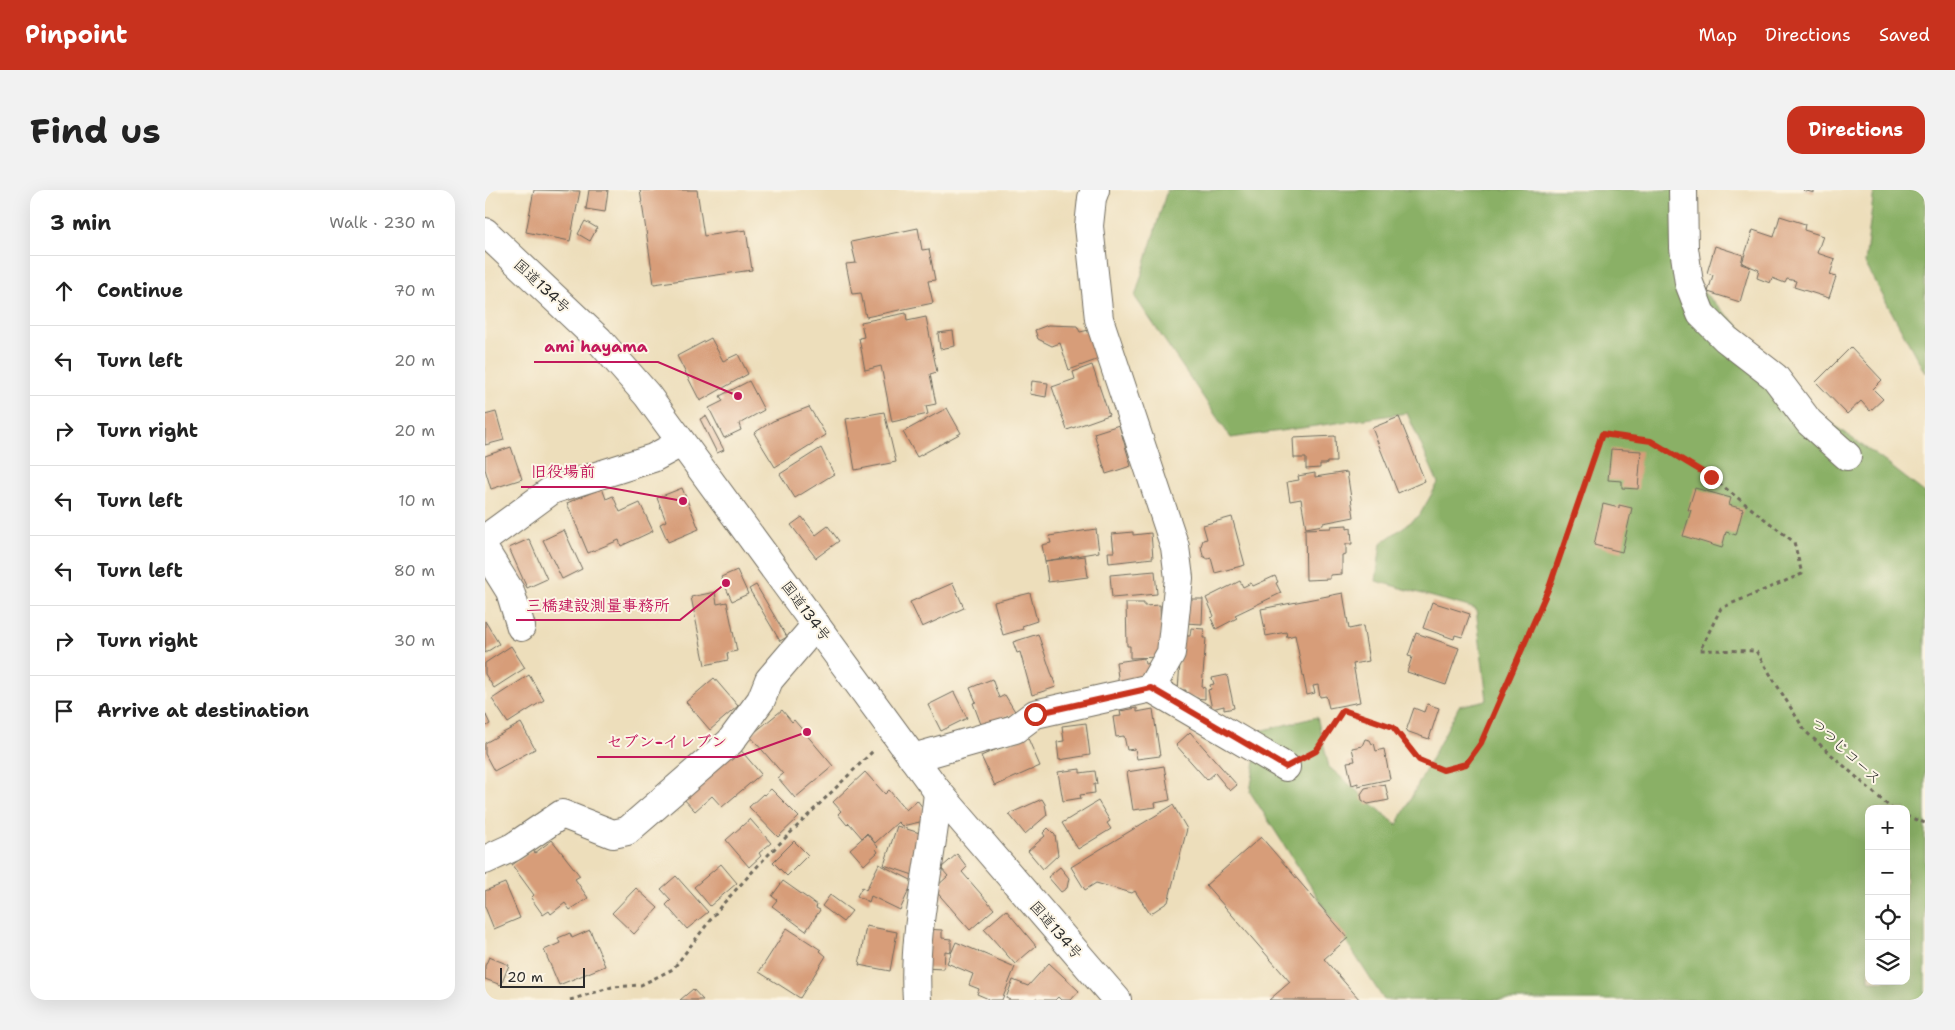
<!DOCTYPE html>
<html lang="en">
<head>
<meta charset="utf-8">
<style>
  :root { --surface:#fff; --page:#f2f2f2; --text:#222; --muted:#767676; --line:#e0e0e0; --accent:#c8321e }
  body { margin:0; font-family:"Shantell Sans","Klee One",sans-serif; background:var(--page); color:var(--text) }
  .controls { position:absolute; right:15px; bottom:15px; display:grid; overflow:hidden; border-radius:10px; box-shadow:0 5px 20px #0002 }
  .controls button { width:45px; height:45px; display:grid; place-items:center; padding:0; border:0; border-bottom:1px solid var(--line); background:var(--surface); color:var(--text); font:25px sans-serif }
  .scale { position:absolute; left:15px; bottom:12px; width:85px; box-sizing:border-box; padding-left:5px; border:2px solid #2b2b2b; border-top:0; font-size:14px; line-height:18px; white-space:nowrap; color:#2b2b2b; -webkit-text-stroke:4px #fcf5e5; paint-order:stroke }
  .stop { position:absolute; width:15px; height:15px; margin:-11px; border:4px solid #c8321e; border-radius:50%; background:#fff }
  .stop.end { background:#c8321e; border-color:#fff; box-shadow:0 1px 5px #0008 }
  .list { margin:0; padding:0; list-style:none }
  h2 { display:flex; justify-content:space-between; align-items:center; height:65px; margin:0; padding:0 20px; font-size:21px }
  h2 small { font-size:16px; font-weight:400; color:var(--muted) }
  .list li { display:grid; grid-template-columns:32px 1fr auto; gap:15px; align-items:center; box-sizing:border-box; height:70px; padding:0 20px; border-top:1px solid var(--line) }
  .list b { display:block; font-size:19px; white-space:nowrap }
  .list em { font-size:16px; font-style:normal; color:var(--muted) }
  .icon { flex:none; width:28px; height:28px; fill:none; stroke:currentColor; stroke-width:2; stroke-linecap:round; stroke-linejoin:round }
  .map { position:relative; flex:none; width:1440px; height:810px; overflow:hidden; border-radius:15px }
  header { display:flex; align-items:center; gap:30px; box-sizing:border-box; height:70px; padding:0 25px; background:var(--accent); color:#fff }
  header strong { font-size:24px }
  nav { display:flex; gap:28px; margin-inline-start:auto; font-size:18px }
  .intro { display:flex; align-items:center; justify-content:space-between; box-sizing:border-box; height:120px; padding:0 30px }
  h1 { margin:0; font-size:35px }
  .button { padding:12px 22px; border-radius:15px; background:var(--accent); color:#fff; font-size:18px; font-weight:700 }
  main { display:flex; gap:30px; padding:0 30px }
  aside { flex:1; background:var(--surface); border-radius:15px; box-shadow:0 5px 20px #0002 }
  .map>svg:first-child { display:block }
  .forest { fill:#8ab066; stroke:#5a6e48; fill-rule:evenodd }
  .building { fill:#d79d79 }
  .lines { fill:none; stroke-linecap:round; stroke-linejoin:round }
  .minor-casing { stroke:#6f6a5d; stroke-width:30 }
  .highway-casing { stroke:#6f6a5d; stroke-width:30 }
  .path { stroke:#6f6a5d; stroke-width:3; stroke-dasharray:4 4; stroke-linecap:butt }
  .minor { stroke:#fff; stroke-width:28 }
  .highway { stroke:#fff; stroke-width:28 }
  .route { stroke:#c8321e; stroke-width:6 }
  .labels { text-anchor:middle; dominant-baseline:central; stroke-width:4; stroke-linejoin:round; paint-order:stroke }
  .street-label { font-size:15px; fill:#2b2b2b; stroke:#fcf5e5 }
  .leader { fill:none; stroke:#c2185b; stroke-width:2 }
  .callout-dot { fill:#c2185b; stroke:#fcf5e5; stroke-width:2 }
  .callout-label { font-size:16px; text-anchor:middle; font-weight:bold; fill:#c2185b; stroke:#fcf5e5; stroke-width:4; stroke-linejoin:round; paint-order:stroke }
</style>
</head>
<body>
<header>
<strong>Pinpoint</strong>
<nav><a>Map</a><a>Directions</a><a>Saved</a></nav>
</header>
<div class="intro"><h1>Find us</h1><a class="button">Directions</a></div>
<main>
<aside>
<h2>3 min<small>Walk · 230 m</small></h2>
<ul class="list">
<li><svg class="icon" aria-label="ahead" viewBox="0 0 24 24"><path d="M12 20V5M6 11l6-6 6 6"/></svg><div><b>Continue</b></div><em>70 m</em></li>
<li><svg class="icon" aria-label="left" viewBox="0 0 24 24"><path d="M17 20v-9H6M10 6l-5 5 5 5"/></svg><div><b>Turn left</b></div><em>20 m</em></li>
<li><svg class="icon" aria-label="right" viewBox="0 0 24 24"><path d="M7 20v-9h11M14 6l5 5-5 5"/></svg><div><b>Turn right</b></div><em>20 m</em></li>
<li><svg class="icon" aria-label="left" viewBox="0 0 24 24"><path d="M17 20v-9H6M10 6l-5 5 5 5"/></svg><div><b>Turn left</b></div><em>10 m</em></li>
<li><svg class="icon" aria-label="left" viewBox="0 0 24 24"><path d="M17 20v-9H6M10 6l-5 5 5 5"/></svg><div><b>Turn left</b></div><em>80 m</em></li>
<li><svg class="icon" aria-label="right" viewBox="0 0 24 24"><path d="M7 20v-9h11M14 6l5 5-5 5"/></svg><div><b>Turn right</b></div><em>30 m</em></li>
<li><svg class="icon" aria-label="arrive" viewBox="0 0 24 24"><path d="M6 21V4h12l-3 4 3 4H6"/></svg><div><b>Arrive at destination</b></div></li>
</ul>
</aside>
<div class="map">
<svg width="1440" height="810" viewBox="0 0 1440 810">
  <rect width="100%" height="100%" fill="#fcf5e5"/>
  <filter id="ink" filterUnits="userSpaceOnUse"><feTurbulence type="fractalNoise" baseFrequency=".02" numOctaves="2"/><feDisplacementMap in="SourceGraphic" scale="10" xChannelSelector="R" yChannelSelector="G"/><feConvolveMatrix kernelMatrix="1 2 1 2 8 2 1 2 1" color-interpolation-filters="sRGB"/></filter>
  <filter id="wash" filterUnits="userSpaceOnUse"><feTurbulence type="fractalNoise" baseFrequency=".0096" numOctaves="4" result="noise"/><feDisplacementMap in="SourceGraphic" scale="20" xChannelSelector="R" yChannelSelector="G"/><feGaussianBlur stdDeviation="1.12" result="paint"/><feColorMatrix in="noise" values="0 0 0 0 0 0 0 0 0 0 0 0 0 0 0 0 0 1.4 0 .05"/><feComposite in="paint" operator="in"/></filter>
  <g filter="url(#wash)">
    <rect width="100%" height="100%" fill="#eddebb"/>
    <!-- forest -->
    <path class="forest" d="M682 0H1189L1216 100 1255 137 1319 214 1399 271 1440 303V810H899L765 602 775 541 832 527 844 577 912 635 974 516 1002 510 991 419 891 391 896 353 934 326 953 293 922 223 746 248 650 107ZM1384 619H1421V791H1384Z
      M1389 0H1440V183L1380 73Z"/>
    <g id="blocks">
      <!-- building -->
      <path class="building" d="M49 0 95 1 85 51 41 42Z
        M104 0H123L120 22 101 19Z
        M155 0H212L219 46 261 40 267 80 169 94Z
        M1318 0H1329V3Z
        M1295 26 1320 34 1319 40 1338 46 1332 63 1350 69 1345 85 1351 87 1344 108 1309 97 1311 91 1302 89 1300 93 1287 88 1285 93 1272 88 1274 80 1257 73 1268 40 1289 47Z
        M100 31 112 38 105 51 93 44Z
        M433 38 437 60 444 59 450 90 443 91 448 113 381 127 376 103 367 104 361 74 371 73 366 52Z
        M1230 56 1258 65 1256 74 1265 77 1255 112 1223 102 1228 85 1222 83Z
        M421 123 422 131 441 127 452 182 445 184 451 214 441 216 443 224 407 232 396 176 380 180 374 148 379 147 376 132Z
        M563 135 592 136 595 142 604 140 614 169 584 180 575 153 567 156 553 149 550 140Z
        M468 141 470 156 455 159 453 143Z
        M226 148 238 171 253 164 263 184 215 211 192 166Z
        M1366 157 1397 190 1388 199 1398 209 1385 221 1376 211 1362 224 1331 192Z
        M607 175 624 225 582 240 567 197 590 189 588 182Z
        M264 191 279 220 254 234 256 240 239 248 224 218 238 211 235 206Z
        M547 191 563 193 561 207 545 204Z
        M324 217 341 245 290 277 269 243 288 231Z
        M462 218 476 243 432 267 418 242Z
        M11 222 19 250 0 255V225Z
        M399 222 411 272 370 280 361 229Z
        M221 226 239 260 232 263 215 229Z
        M914 227 940 291 913 303 887 238Z
        M634 235 646 276 621 284 609 243Z
        M850 246 851 272H842L841 274H835V278L821 279V268H809L808 248Z
        M26 257 37 289 6 299 0 279V266Z
        M336 258 349 284 310 308 295 284Z
        M1126 259 1156 261 1153 299 1137 298V291L1123 290Z
        M862 282 869 327 838 333V335L821 338 816 309 805 311 802 292 814 290 813 286 830 283V287Z
        M117 298 121 309 128 306 135 322 155 313 168 341 136 356 134 350 103 363 82 313Z
        M197 298 214 339 183 352 175 334 181 331 172 308Z
        M1210 298 1246 308 1244 315 1258 319 1251 345 1241 342 1237 358 1198 346 1206 320H1203Z
        M1118 314 1134 318V315L1147 318 1137 362 1109 355Z
        M317 327 331 345 343 336 354 351 331 368 306 335Z
        M747 327 760 375 730 383 726 368 723 369 718 366 716 356 718 350 722 349 718 335Z
        M862 335V339L866 338 867 354H861V364L857 365V384L845 385V389L821 390 820 339 846 338V336Z
        M611 339 614 362 560 371 557 355 566 353 564 346Z
        M79 340 97 379 77 389 58 350Z
        M648 342V345L666 343 668 368 624 373 623 362H629L627 344Z
        M44 349 62 389 42 398 24 358Z
        M600 366 603 387 563 392 560 371Z
        M252 380 263 404 247 411 236 387Z
        M670 381 672 404 627 408 625 385Z
        M790 386 793 392 791 393 796 403 750 425 752 428 731 439 726 428 729 426 721 408 755 391 758 397 766 393 768 396Z
        M468 393 479 418 437 437 425 412Z
        M271 395 302 447 295 451 264 399Z
        M230 402 232 414 242 412 252 461 242 463 243 470 220 475 206 407Z
        M545 403 552 431 537 436 538 439 518 445 509 412Z
        M858 403 864 439 878 436 884 471 868 474 875 512 844 518 841 506 835 507 833 495 828 496 830 503 822 505 810 445 802 447 801 442 781 446 776 419Z
        M701 409H718L717 434 700 433Z
        M947 412 985 424 977 447 970 445 969 449 938 438Z
        M641 413H659V416L675 415 677 467 645 468V456H642Z
        M0 431 14 454 0 463Z
        M706 438 719 439 718 448H721L717 497 720 498V509L700 507 701 500H693L697 446H705Z
        M931 443 974 458 961 495 922 482 927 467 923 466Z
        M553 444 571 497 547 505 535 462 532 463 528 452Z
        M26 456 40 478 9 498 0 484V473Z
        M659 468 660 474 666 473 662 488 634 495 631 472Z
        M44 485 59 510 23 533 7 509Z
        M742 485 749 518 739 520V516L727 519 723 500 726 499 725 495 729 494 727 488Z
        M229 488 253 516 225 540 201 512Z
        M507 489 514 508 520 505 531 523 519 527 521 531 497 537 488 513 491 512 485 498Z
        M469 502 482 528 456 541 443 515Z
        M942 514 954 518 944 549 921 541 929 518 939 522Z
        M652 518V522L668 519 675 566 652 569 650 559 642 560 639 546 631 547 628 527 636 526 635 521Z
        M297 520 307 532 309 530 348 576 310 608 293 588 298 584 265 546Z
        M0 523 5 534 0 537Z
        M36 533 50 559 9 581 0 564V553Z
        M601 533 605 565 574 570 572 552 579 551 577 536Z
        M705 542 752 595 745 601 730 583 722 590 691 555Z
        M542 546 555 576 510 596 496 566Z
        M880 549 885 550 887 554 889 553 891 561 899 559 905 589 873 596V593L867 595 862 572 870 571 867 558 877 556Z
        M254 558 276 584 237 617 227 606 210 621 197 607Z
        M679 576 685 610 670 613 671 617 648 620 642 582Z
        M595 579V583L610 581 612 594H609L610 603 595 605 596 608 578 611 573 582Z
        M380 582 400 604 404 600 421 620 432 610 438 618 439 631 417 636 413 632 390 653 382 643 377 648 364 633 362 635 353 624 356 621 348 612Z
        M900 594 904 610 883 614 877 610 876 604 880 598Z
        M286 599 314 627 293 647 264 617 278 604 279 605Z
        M557 609 560 614 562 625 540 644 524 624Z
        M613 611 625 631 622 633 626 639 593 659 577 633Z
        M688 615 702 639 683 712 665 724 650 701 647 703 611 693 600 700 586 677Z
        M265 629 286 653 274 663 276 666 264 677 241 650Z
        M412 636 438 644 428 685 399 675Z
        M563 638 570 645 573 665 558 679 543 661 560 646 558 643Z
        M382 644 393 657 391 659 393 662 379 675 365 659Z
        M776 647 863 748 839 769 875 810H784L805 792 721 695Z
        M67 650 95 686 90 689 103 708 85 720 80 713 66 724 64 721 58 725 46 708 49 705 27 675 48 660 50 663Z
        M309 651 323 665 302 686 288 672Z
        M472 664 482 677 477 682 509 719 485 740 449 699 463 686 456 678Z
        M236 674 252 693 225 716 209 697Z
        M394 674 428 691 415 720 386 706 384 712 372 706 377 697 381 700Z
        M575 677 584 688 582 698 576 702 563 687Z
        M191 686 223 722 202 739 181 715 186 710 176 699Z
        M298 691 332 715 331 718 335 720 321 741 287 716 292 710 287 706Z
        M20 693 35 728 9 739 0 717V701Z
        M151 698 173 718 149 744 127 723Z
        M345 705 367 721 358 732 337 716Z
        M521 720 551 756 530 774 499 739Z
        M381 736 412 742 405 781 374 775Z
        M302 738 336 760 335 761 341 766 315 808 274 782Z
        M439 739 457 740V748L466 749V762L460 761 459 779 437 778Z
        M105 740 120 776 74 795 59 760 75 753 73 748 85 743 87 748Z
        M471 752 530 777 517 810H506L492 804 494 799 484 795 488 784 462 773Z
        M4 767 24 775 16 795 0 789V776Z
        M564 773 594 801 586 810H576L573 807 570 810H554L551 808 550 810H525L521 808 528 790 543 796Z
        M208 799 218 810H195Z"/>
    </g>
  </g>
  <g filter="url(#ink)">
    <use href="#blocks" fill-opacity="0" stroke="#6f6a5d" stroke-width="1"/>
    <g class="lines">
      <!-- minor casing -->
      <g class="minor-casing">
        <path id="minor" d="M1198 0 1199 58 1204 93 1216 124 1241 149 1290 187 1324 232 1362 266
          M0 349 67 300 168 268 196 253
          M0 361 25 401 36 437
          M666 498 801 577
          M428 568 530 539 550 524 666 498 686 463 694 388 690 357 614 129 604 36 607 8 610 0
          M0 670 28 657 77 624 128 644 142 641 245 552 276 510 284 490 331 435
          M432 810C427 740 447 671 453 602"/>
      </g>
      <!-- highway casing -->
      <g class="highway-casing">
        <path id="highway" d="M0 42 114 150 162 205 453 602 632 810"/>
      </g>
      <!-- path -->
      <path class="path" d="M825 564 831 561 858 520 909 537 934 570 958 580 981 574 996 553 1065 395 1117 244 1166 251 1226 287 1309 352 1317 384 1236 418 1215 460 1271 461 1320 541 1407 619
        M1421 626 1440 633
        M85 810 127 797 156 795 188 779 236 716 280 668 389 560"/>
      <!-- minor -->
      <use href="#minor" class="minor"/>
      <!-- highway -->
      <use href="#highway" class="highway"/>
    </g>
  </g>
  <g class="lines" filter="url(#ink)">
    <!-- route -->
    <path class="route" d="M550 524 666 498 801 577 831 561 858 520 908 537 934 570 958 580 981 574 996 553 1065 395 1117 244 1166 251 1226 287"/>
  </g>
  <g class="labels">
    <!-- street labels -->
    <g class="street-label">
      <text transform="translate(57 96) rotate(43)">国道134号</text>
      <text transform="translate(321 421) rotate(53)">国道134号</text>
      <text transform="translate(1361 561) rotate(43)">つつじコース</text>
      <text transform="translate(571 740) rotate(49)">国道134号</text>
    </g>
  </g>
  <!-- callouts -->
  <path class="leader" d="M253 206L173 172H49M198 311L120 297H36M241 393L195 430H31M322 542L252 567H112"/>
  <g class="callout-dot">
    <circle cx="253" cy="206" r="5"/>
    <circle cx="198" cy="311" r="5"/>
    <circle cx="241" cy="393" r="5"/>
    <circle cx="322" cy="542" r="5"/>
  </g>
  <g class="callout-label">
    <text x="111" y="162">ami hayama</text>
    <text x="78" y="287">旧役場前</text>
    <text x="113" y="421">三橋建設測量事務所</text>
    <text x="182" y="557">セブン-イレブン</text>
  </g>
</svg>
<div class="controls">
<button>+</button>
<button>−</button>
<button><svg class="icon" aria-label="locate" viewBox="0 0 24 24"><circle cx="12" cy="12" r="6"/><path d="M12 2v4M12 18v4M2 12h4M18 12h4"/></svg></button>
<button><svg class="icon" aria-label="layers" viewBox="0 0 24 24"><path d="M12 4l9 5-9 5-9-5zM3 14l9 5 9-5"/></svg></button>
</div>
<div class="scale">20 m</div>
<div class="stop" style="left:550px;top:524px"></div>
<div class="stop end" style="left:1226px;top:287px"></div>
</div>
</main>
</body>
</html>
